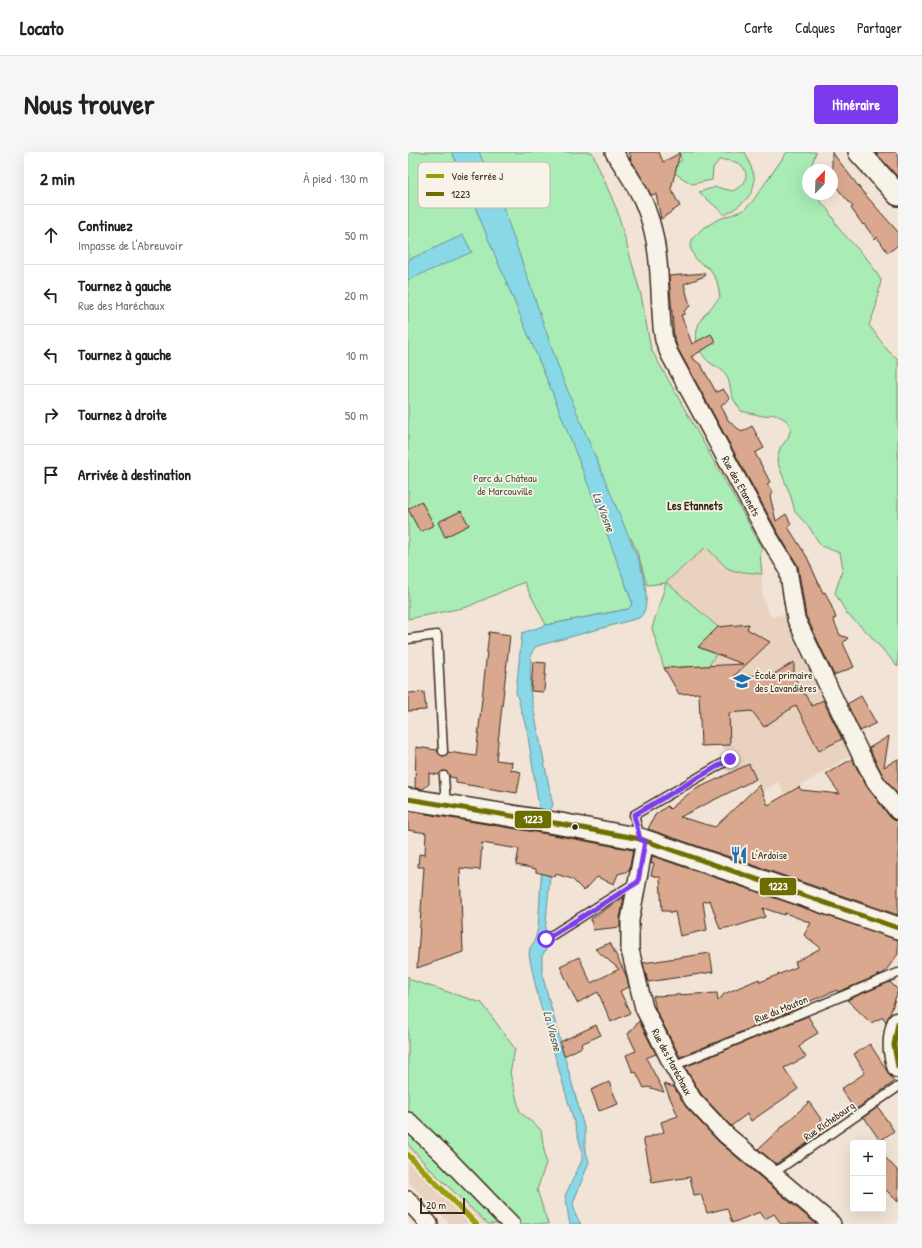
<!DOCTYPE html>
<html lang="fr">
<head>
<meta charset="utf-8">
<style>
  :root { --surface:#fff; --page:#f6f6f6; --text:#222; --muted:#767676; --line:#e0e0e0; --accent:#7c3aed }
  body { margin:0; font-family:"Patrick Hand",sans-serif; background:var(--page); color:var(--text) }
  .controls { position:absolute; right:12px; bottom:12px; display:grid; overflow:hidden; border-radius:4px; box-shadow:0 4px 16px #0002 }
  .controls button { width:36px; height:36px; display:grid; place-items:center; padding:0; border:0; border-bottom:1px solid var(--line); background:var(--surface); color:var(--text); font:20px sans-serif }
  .compass { position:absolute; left:394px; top:12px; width:36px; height:36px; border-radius:50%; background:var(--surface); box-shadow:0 4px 16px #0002; rotate:23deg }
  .scale { position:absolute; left:12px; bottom:10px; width:45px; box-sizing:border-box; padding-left:4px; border:2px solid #3b2a1e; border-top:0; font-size:11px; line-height:14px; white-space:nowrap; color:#3b2a1e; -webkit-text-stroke:3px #f7f3e8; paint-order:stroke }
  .stop { position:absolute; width:12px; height:12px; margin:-9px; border:3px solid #7c3aed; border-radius:50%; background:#fff }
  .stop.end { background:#7c3aed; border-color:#fff; box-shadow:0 1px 4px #0008 }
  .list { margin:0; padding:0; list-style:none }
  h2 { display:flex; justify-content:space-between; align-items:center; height:52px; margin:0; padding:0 16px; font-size:17px }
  h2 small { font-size:13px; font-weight:400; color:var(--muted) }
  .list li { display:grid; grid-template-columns:26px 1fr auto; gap:12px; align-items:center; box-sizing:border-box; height:60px; padding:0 16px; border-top:1px solid var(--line) }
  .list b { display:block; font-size:15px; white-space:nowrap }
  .list p { margin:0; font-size:13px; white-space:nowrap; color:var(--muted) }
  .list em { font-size:13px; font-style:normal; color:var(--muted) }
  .icon { flex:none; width:22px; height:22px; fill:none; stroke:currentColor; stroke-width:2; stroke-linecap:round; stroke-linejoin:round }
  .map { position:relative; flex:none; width:490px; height:1072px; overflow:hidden; border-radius:4px }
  header { display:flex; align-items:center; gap:24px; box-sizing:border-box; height:56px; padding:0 20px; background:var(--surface); border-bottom:1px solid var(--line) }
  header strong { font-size:19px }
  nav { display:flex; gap:22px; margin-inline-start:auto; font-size:14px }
  .intro { display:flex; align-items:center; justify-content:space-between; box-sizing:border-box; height:96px; padding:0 24px }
  h1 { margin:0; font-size:28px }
  .button { padding:10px 18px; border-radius:4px; background:var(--accent); color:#fff; font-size:14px; font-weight:700 }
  main { display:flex; gap:24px; padding:0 24px }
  aside { flex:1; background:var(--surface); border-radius:4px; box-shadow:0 4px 16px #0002 }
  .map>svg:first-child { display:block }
  .built { fill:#ead2c0 }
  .green { fill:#aaecb6; stroke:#728b6a }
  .water { fill:#89d8e7; stroke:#6a9297 }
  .building { fill:#daa88e; stroke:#3b2a1e }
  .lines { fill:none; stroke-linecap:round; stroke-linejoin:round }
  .service-casing { stroke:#3b2a1e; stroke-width:11 }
  .minor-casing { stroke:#3b2a1e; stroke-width:20 }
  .tertiary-casing { stroke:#3b2a1e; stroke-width:24 }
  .service { stroke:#f7f3e8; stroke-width:8 }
  .minor { stroke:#f7f3e8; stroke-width:17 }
  .tertiary { stroke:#f7f3e8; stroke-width:21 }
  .bus-1-casing { stroke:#f7f3e8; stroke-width:8 }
  .bus-1 { stroke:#6e6e00; stroke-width:5 }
  .rail-1-casing { stroke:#f7f3e8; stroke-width:9 }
  .rail-1 { stroke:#9c9b09; stroke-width:6 }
  .route { stroke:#7c3aed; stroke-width:5 }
  .bus-dot { fill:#3b2a1e; stroke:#f7f3e8; stroke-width:1.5 }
  .labels { text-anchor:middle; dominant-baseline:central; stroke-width:3.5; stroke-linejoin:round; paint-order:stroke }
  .park-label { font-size:11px; fill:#51513c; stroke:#f7f3e8 }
  .street-label { font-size:11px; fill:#3b2a1e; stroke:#f7f3e8 }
  .poi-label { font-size:11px; fill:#3b2a1e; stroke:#f7f3e8; text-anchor:start }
  .neighbourhood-label { font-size:12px; font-weight:bold; fill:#3b2a1e; stroke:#f7f3e8 }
  .water-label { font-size:12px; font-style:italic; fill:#4e5650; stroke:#f7f3e8 }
  .key { fill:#f7f3e8; stroke:#bfb7ab; stroke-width:1 }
  .key-label { font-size:11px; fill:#3b2a1e }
  .line-badge { stroke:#f7f3e8; stroke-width:1.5 }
  .badge-label { font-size:11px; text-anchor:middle; font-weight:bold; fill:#fff }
</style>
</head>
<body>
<header>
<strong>Locato</strong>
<nav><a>Carte</a><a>Calques</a><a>Partager</a></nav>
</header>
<div class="intro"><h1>Nous trouver</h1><a class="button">Itinéraire</a></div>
<main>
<aside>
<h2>2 min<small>À pied · 130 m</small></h2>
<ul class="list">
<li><svg class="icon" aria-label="ahead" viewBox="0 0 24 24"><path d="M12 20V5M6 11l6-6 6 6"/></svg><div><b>Continuez</b><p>Impasse de l'Abreuvoir</p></div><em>50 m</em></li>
<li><svg class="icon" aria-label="left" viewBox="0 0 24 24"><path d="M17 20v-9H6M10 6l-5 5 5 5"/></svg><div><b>Tournez à gauche</b><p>Rue des Maréchaux</p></div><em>20 m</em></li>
<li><svg class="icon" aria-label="left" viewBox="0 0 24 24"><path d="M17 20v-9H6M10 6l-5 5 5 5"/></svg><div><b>Tournez à gauche</b></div><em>10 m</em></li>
<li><svg class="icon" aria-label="right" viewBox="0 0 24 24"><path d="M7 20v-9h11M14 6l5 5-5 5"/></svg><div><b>Tournez à droite</b></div><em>50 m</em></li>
<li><svg class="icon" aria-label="arrive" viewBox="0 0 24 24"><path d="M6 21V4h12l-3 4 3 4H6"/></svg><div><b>Arrivée à destination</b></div></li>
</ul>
</aside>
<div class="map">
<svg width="490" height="1072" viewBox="0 0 490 1072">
  <rect width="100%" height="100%" fill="#f1e4d6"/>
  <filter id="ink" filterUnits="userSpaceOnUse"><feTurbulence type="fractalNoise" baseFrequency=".025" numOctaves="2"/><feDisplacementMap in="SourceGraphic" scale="8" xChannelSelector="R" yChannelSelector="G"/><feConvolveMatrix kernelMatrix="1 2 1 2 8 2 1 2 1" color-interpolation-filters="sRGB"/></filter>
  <g filter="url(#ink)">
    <!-- built -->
    <path class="built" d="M298 395 319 416 341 422H354V434L355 446 363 465 375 462 415 548 444 603 377 643 370 630 354 640 341 612 328 618 314 593 293 594 291 541 271 542 256 516 244 476 258 431Z
      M0 992 19 1014 80 1072H42L0 1029Z"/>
    <!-- green -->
    <path class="green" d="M0 0H184L209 58 233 143 243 197 355 397 352 401 354 422 327 419 319 416 298 395 258 430 310 475 290 495 308 502 301 514 256 516 244 476 258 431 239 433 231 405 223 386 204 394 224 450 223 454 220 457 138 473 116 430 59 455 0 467Z
      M270 0H337C340 8 344 16 346 24 349 44 331 54 317 63L291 40 308 35 325 39 336 32C337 29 338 25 338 22 336 9 321 8 311 8L305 16 304 28 284 32 265 20 263 15 274 8Z
      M379 0H408L402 18H400V42H406L420 58 432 78 461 109 473 128 468 155 461 173 480 199 490 207V515L460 481 439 462 427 441 435 416 432 401 413 394 401 375 387 360 383 345 369 309 372 296 380 286 383 276 378 268 367 262 355 264 333 259C331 255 327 251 325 246 321 237 323 228 316 220 312 216 306 214 301 210 288 198 284 181 294 166 299 159 306 153 312 145L309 129 302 117 288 108 282 95 285 86 294 77 309 68 336 58 344 50Z
      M0 824 3 828 74 851 107 897 102 921 112 960 133 978 138 1011 129 1038 140 1072H80L19 1014 0 992Z"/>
    <!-- water -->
    <path class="water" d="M44 0H71L95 55 154 225 231 409C235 422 245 456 231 466L129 494 125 498 123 503 122 539 145 654 141 659 146 681 137 780 139 796 134 804V822L177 979V996L181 1010 165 1051 168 1064 173 1072H162C159 1062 160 1053 157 1044L174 1008V998L129 841 121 803 122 796 126 790 130 777 136 679 131 656 119 578 108 540 114 481 138 473 220 457 223 454 224 450 192 363 144 240Z
      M55 83 64 100 0 128V108Z"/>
    <!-- building -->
    <path class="building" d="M221 0H251L255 10 272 1 263 37 272 54 253 67 248 42 243 43 222 6 223 5Z
      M424 0 454 39 490 80V93L480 101 469 85 467 87 456 72 455 73 443 56 445 55 424 30Z
      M467 0H490V25Z
      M296 121 297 124 276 132 282 154 276 159 277 162 273 163 284 192 303 182 308 190 283 205 293 213 308 240 315 237 322 247 313 253 320 268 334 280 344 274 356 296 347 301 362 330 359 332 365 341 362 344 368 369 378 362 383 372 380 375 399 405 415 441 417 440 423 453 428 466 425 467 432 483 440 486 435 491 446 515 426 523 398 464 390 414 369 379 270 197 266 185 261 124Z
      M13 349 26 373 12 380 0 357Z
      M53 359 61 373 37 385 30 370Z
      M341 472 339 477 362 490 326 524 364 523 386 510V525L404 554 415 548 434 587 411 599 388 553 356 575 344 559 321 561 322 593 293 594 291 541 271 542 256 516 335 512 290 495 310 475Z
      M81 480 102 483 88 608 104 610 103 618 113 620 109 641 48 631V626L42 625 40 621 36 619 33 620 31 623 21 621V632L15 637 7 636 8 595 29 598 31 602 35 604 38 603 40 600 68 604Z
      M125 510 138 511 136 540 123 539Z
      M16 540 18 558 0 559V541Z
      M453 544 468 571 452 579 439 552Z
      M481 584 476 615 490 607V643L475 624 461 596Z
      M444 607 459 635 482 665 486 668 490 669V763L240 677 247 663 259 654 262 657 284 639 341 612 348 627 272 665 307 675 351 633 360 653 391 635 393 638 432 642 418 622Z
      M0 659 151 684 225 698 221 719 210 722 206 732 189 725 176 739 164 727 148 722 147 725 128 720V717L108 713 111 697 74 691 72 718 52 716 55 800 9 816 16 715H10L11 702 17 703 18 681 0 678Z
      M244 704 490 788V802L476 821 430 840 429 838 393 853 394 855 272 905 248 858 245 844 309 841 310 849 316 842 351 827 352 830 389 815 387 810 413 796 396 783 403 771 377 761 376 763 355 756 357 765 329 774 312 777 302 748 295 750 299 778 272 784 267 760 262 761V759H254L252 725 243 723 246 711 243 712Z
      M216 745 212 766V775L185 778 183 767Z
      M202 791 218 823 221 835 212 839 222 861 203 870 190 840 169 851 152 814 171 805 183 831 211 817 187 797Z
      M302 801 305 820 240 830 235 811Z
      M482 830 490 838 482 862 478 870 475 865 463 871 439 848Z
      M400 864 410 881 395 890 396 891 391 895 398 905 376 916 390 937 343 969 339 962 323 974 293 942 277 915Z
      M231 869 248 902 238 906 256 940 240 935 236 936 228 920 225 921 218 903 228 899 220 882Z
      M188 873 193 883 173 892 174 895 156 904 152 890Z
      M462 892 486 930 447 958 433 937 457 921 446 902Z
      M201 930 210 952 191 959 183 938Z
      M256 932 266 935 278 955 311 990 408 1072H373L366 1062 357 1067 352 1060 324 1071 319 1056 299 1061 293 1042 286 1043 282 1025 244 1031 238 998 235 987 256 980 253 970 270 964Z
      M401 950 420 977 368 1012 350 997Z
      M470 955 486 979 472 989 456 965Z
      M475 1003 490 1019V1050L475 1035Z"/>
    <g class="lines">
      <!-- service casing -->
      <g class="service-casing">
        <path id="service" d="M0 487 29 483 35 599
          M36 624 38 653
          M232 686 226 663 322 607
          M138 787 227 731
          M265 914 490 821
          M364 1022 490 935"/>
      </g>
      <!-- minor casing -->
      <g class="minor-casing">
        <path id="minor" d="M206 0C218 19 232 38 239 59 253 96 251 136 254 175L256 188 261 201 360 384 380 417 388 467 452 601 467 629 490 659
          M237 689 222 768V798L236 856 265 914 285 948 317 982 424 1072
          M0 969 37 1004 103 1072
          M0 1048 21 1072"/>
      </g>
      <!-- tertiary casing -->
      <g class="tertiary-casing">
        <path id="tertiary" d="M451 0 490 43
          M0 647 153 672 232 687 490 776
          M490 871C485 885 485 900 490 915"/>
      </g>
      <!-- service -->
      <use href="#service" class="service"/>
      <!-- minor -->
      <use href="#minor" class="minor"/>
      <!-- tertiary -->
      <use href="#tertiary" class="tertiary"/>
      <!-- bus-1 casing -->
      <g class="bus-1-casing">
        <path id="bus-1" d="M0 647 153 672 232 687 490 776
          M490 871 486 893 490 915"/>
      </g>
      <!-- bus-1 -->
      <use href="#bus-1" class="bus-1"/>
      <!-- rail-1 casing -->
      <g class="rail-1-casing">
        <path id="rail-1" d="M0 1003 68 1072"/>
      </g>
      <!-- rail-1 -->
      <use href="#rail-1" class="rail-1"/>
    </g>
  </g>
  <g class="lines" filter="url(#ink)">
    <!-- route -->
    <path class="route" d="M138 787 230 730 237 689 232 687 226 663 322 607"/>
  </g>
  <!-- icons -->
  <defs>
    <g id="school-bare" transform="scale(1.38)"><path d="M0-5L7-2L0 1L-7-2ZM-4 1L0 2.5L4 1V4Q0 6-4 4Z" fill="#1f6fb2" stroke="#f7f3e8" stroke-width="2.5" paint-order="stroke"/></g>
    <g id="restaurant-bare" transform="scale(1.38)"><path d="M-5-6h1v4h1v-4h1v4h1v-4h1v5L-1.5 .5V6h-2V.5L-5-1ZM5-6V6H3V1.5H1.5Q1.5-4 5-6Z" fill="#1f6fb2" stroke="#f7f3e8" stroke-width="2.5" paint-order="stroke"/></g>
  </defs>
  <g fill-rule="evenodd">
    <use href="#school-bare" x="334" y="529"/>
    <use href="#restaurant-bare" x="331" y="703"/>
  </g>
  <!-- markers -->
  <circle class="bus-dot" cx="167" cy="675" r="3.5"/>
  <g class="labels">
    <!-- park labels -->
    <g class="park-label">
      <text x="97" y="326">Parc du Château<tspan x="97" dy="13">de Marcouville</tspan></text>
    </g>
    <!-- street labels -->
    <g class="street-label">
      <text transform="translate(333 334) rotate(61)">Rue des Etannets</text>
      <text transform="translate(373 857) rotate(-22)">Rue du Mouton</text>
      <text transform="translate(264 910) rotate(62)">Rue des Maréchaux</text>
      <text transform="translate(421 969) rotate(-35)">Rue Richebourg</text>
    </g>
    <!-- poi labels -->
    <g class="poi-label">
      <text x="347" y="523">École primaire<tspan x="347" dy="13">des Lavandières</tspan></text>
      <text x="344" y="703">L'Ardoise</text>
    </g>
    <!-- neighbourhood labels -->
    <g class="neighbourhood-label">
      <text x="287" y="353">Les Etannets</text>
    </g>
    <!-- water labels -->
    <g class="water-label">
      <text transform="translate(196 360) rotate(69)">La Viosne</text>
      <text transform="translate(145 879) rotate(75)">La Viosne</text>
    </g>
  </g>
  <!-- legend -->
  <rect x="10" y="10" width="132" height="46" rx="6" class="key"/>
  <rect x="18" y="22" width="18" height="4" fill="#9c9b09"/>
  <rect x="18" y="40" width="18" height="4" fill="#6e6e00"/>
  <g class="key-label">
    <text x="43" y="28">Voie ferrée J</text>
    <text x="43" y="46">1223</text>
  </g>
  <g class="line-badge">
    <rect x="106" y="658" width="38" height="19" rx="4" fill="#6e6e00"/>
    <rect x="351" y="725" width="38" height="19" rx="4" fill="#6e6e00"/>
  </g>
  <g class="badge-label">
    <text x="125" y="671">1223</text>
    <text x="370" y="738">1223</text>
  </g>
</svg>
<div class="controls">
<button>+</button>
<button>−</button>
</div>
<svg class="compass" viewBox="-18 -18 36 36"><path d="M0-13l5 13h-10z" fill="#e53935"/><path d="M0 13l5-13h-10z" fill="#767676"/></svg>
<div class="scale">20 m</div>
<div class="stop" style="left:138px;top:787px"></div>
<div class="stop end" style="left:322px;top:607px"></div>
</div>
</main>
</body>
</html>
